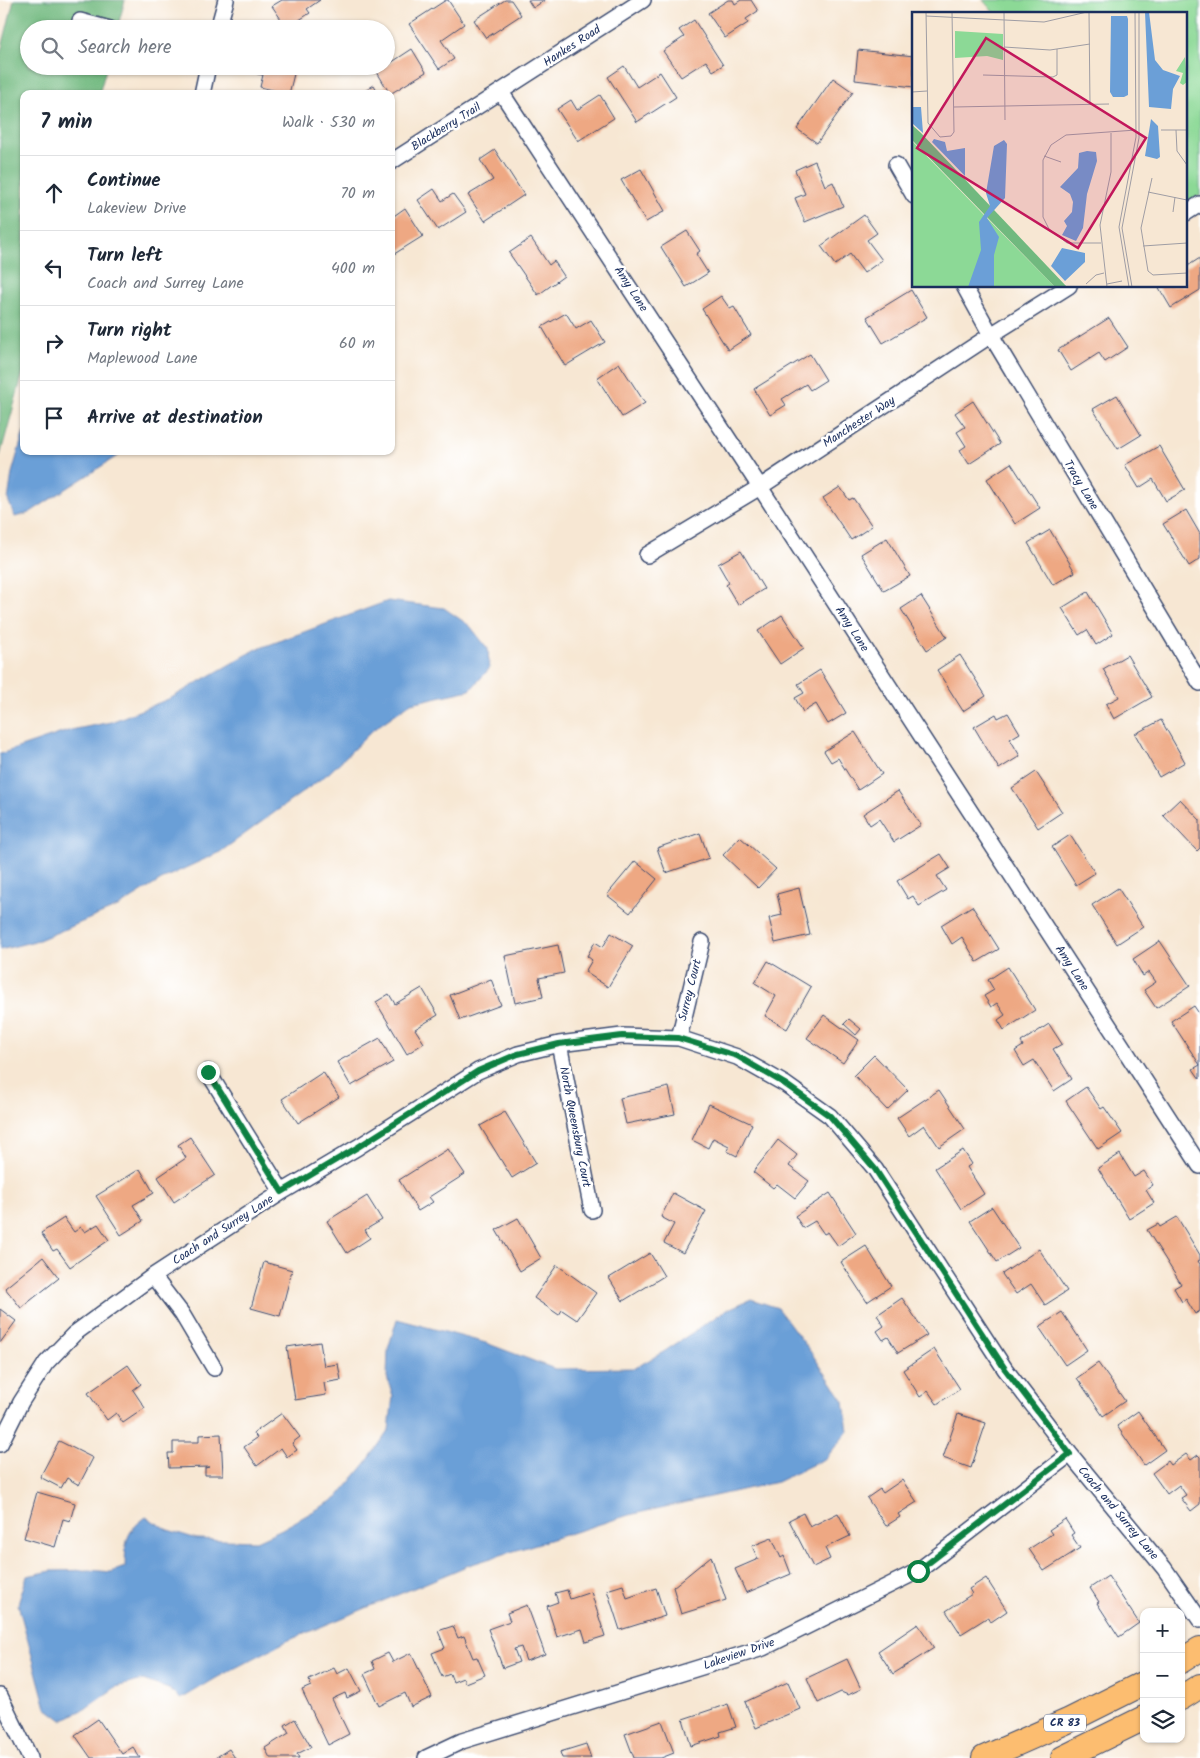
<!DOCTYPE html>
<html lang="en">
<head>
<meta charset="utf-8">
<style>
  :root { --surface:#fff; --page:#f6f6f7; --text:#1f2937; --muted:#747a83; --line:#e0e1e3 }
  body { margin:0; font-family:Kalam,sans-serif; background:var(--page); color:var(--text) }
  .controls { position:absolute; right:15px; bottom:15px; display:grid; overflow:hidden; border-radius:10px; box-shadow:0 1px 4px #0004 }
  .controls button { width:45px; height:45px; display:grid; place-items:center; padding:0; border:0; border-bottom:1px solid var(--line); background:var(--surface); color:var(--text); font:25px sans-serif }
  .stop { position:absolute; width:15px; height:15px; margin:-11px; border:4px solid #0b8043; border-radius:50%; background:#fff }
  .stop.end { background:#0b8043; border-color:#fff; box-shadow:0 1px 5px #0008 }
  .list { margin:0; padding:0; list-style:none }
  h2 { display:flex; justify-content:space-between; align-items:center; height:65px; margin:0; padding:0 20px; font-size:21px }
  h2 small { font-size:16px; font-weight:400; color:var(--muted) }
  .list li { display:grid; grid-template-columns:32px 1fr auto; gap:15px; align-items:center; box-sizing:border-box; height:75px; padding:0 20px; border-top:1px solid var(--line) }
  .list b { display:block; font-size:19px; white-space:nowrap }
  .list p { margin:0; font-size:16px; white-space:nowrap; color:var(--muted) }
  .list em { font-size:16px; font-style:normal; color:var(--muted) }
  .icon { flex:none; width:28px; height:28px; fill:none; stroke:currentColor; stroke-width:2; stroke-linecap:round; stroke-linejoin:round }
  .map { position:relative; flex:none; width:1200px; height:1758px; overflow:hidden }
  .search { position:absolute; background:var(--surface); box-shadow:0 1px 4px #0004; left:20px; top:20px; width:375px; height:55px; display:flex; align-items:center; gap:12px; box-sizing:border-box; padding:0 18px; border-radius:28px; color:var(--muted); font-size:19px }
  .panel { position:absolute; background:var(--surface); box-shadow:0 1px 4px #0004; left:20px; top:90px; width:375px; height:365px; border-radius:10px }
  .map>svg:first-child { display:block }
  .green { fill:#8cd996; stroke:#54847a }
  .forest { fill:#71b97f; stroke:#46746e }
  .water { fill:#6b9fd7; stroke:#43679a }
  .building { fill:#eea883 }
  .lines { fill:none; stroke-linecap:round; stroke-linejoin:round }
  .street-casing { stroke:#3c4b70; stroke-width:18 }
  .primary-casing { stroke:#3c4b70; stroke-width:26 }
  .street { stroke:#fff; stroke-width:15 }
  .primary { stroke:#fcbd6f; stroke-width:24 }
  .route { stroke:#0b8043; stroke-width:6 }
  .labels { text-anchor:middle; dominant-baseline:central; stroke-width:5; stroke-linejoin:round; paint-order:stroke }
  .shield { fill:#fff; stroke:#5f6d8e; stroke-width:1 }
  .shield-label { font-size:11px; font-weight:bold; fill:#1b2f5e }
  .street-label { font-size:12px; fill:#1b2f5e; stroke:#fff }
  .inset-road { fill:none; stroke:#9f9da4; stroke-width:1 }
  .view { fill:#c2185b; fill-opacity:0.15; stroke:#c2185b; stroke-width:2.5 }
  .inset-edge { fill:none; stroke:#1b2f5e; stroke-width:2.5 }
</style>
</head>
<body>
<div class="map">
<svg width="1200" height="1758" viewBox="0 0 1200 1758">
  <rect width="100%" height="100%" fill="#fff"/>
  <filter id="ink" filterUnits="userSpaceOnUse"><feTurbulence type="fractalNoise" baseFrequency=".02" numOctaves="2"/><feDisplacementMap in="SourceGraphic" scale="10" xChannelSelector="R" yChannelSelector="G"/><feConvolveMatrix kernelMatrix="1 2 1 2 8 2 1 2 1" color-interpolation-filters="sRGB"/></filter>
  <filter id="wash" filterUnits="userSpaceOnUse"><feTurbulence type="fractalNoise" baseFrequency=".0096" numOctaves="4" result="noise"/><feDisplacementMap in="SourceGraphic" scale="20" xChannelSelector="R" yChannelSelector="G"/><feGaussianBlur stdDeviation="1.12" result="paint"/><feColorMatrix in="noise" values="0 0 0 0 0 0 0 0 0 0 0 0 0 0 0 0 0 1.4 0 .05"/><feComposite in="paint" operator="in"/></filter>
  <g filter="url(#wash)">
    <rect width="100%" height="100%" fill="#f7e7d3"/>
    <!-- green -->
    <path class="green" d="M983 0H1200V195L1186 204V14H995Z"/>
    <!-- forest -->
    <path class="forest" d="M14 0H125L117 29H29V66H107L99 94H24V369L0 456V55Z"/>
    <!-- water -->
    <path class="water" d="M24 431V451H125L29 513 15 517 8 500 12 473Z
      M388 601 444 608 470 626 488 649 489 669 470 690 411 703 374 729 329 773 220 852 166 877 120 906 39 940 0 950V754L71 730 111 722 171 698 255 650Z
      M751 1299 778 1308 810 1351 844 1401 848 1431 826 1458 777 1482 629 1515 469 1565 287 1641 218 1677 181 1699 169 1689 143 1680 116 1687 85 1709 62 1720 46 1708 18 1604 27 1576 51 1571 90 1570 111 1572 125 1567C126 1542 124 1533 146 1517L168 1530 197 1539 256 1541 282 1529 337 1498 366 1463 389 1430 393 1396 387 1377 388 1349 397 1319 486 1343 555 1369 635 1368 665 1351 726 1310Z"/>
    <g id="blocks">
      <!-- building -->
      <path class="building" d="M282 0H320L307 9 310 13 287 28 272 6Z
        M446 0H448L464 24 441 40 454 59 439 69 409 24Z
        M505 0H511L521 15 486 38 474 20Z
        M528 0H545L533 8Z
        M728 0H733L735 4 741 0H751L758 11 746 19 748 23 725 38 708 13Z
        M694 20 723 65 713 71 706 61 681 77 663 51 684 37 679 30Z
        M412 49 426 72 390 94 377 72Z
        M858 50 914 56V87L855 80Z
        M259 66H296L289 94 260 87 263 75 257 74Z
        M624 66 637 87 660 72 676 97 637 122 608 77Z
        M833 78 853 92 817 143 797 129Z
        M374 85 379 94H360Z
        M600 95 614 118 578 141 557 109 571 100 577 110Z
        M495 150 524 195 485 221 468 195 493 180 480 160Z
        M815 161 825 186 833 182 843 206 805 222 795 198 805 194 795 170Z
        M641 169 665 211 646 222 621 180Z
        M434 189 442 201 453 194 466 212 438 230 418 200Z
        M405 208 423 236 391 256V218Z
        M864 215 877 233 867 240 882 260 864 273 850 254 835 265 821 246Z
        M687 231 700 251 696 254 708 273 686 287 661 247Z
        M531 238 549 265 554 261 564 276 538 295 509 253Z
        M1200 258V290L1171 308 1158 286H1186V267Z
        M911 290 927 317 883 343 867 317Z
        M721 296 730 309 734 307 751 335 728 350 702 309Z
        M566 313 576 329 591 320 605 342 565 366 542 327Z
        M1109 318 1128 347 1105 362 1099 353 1071 371 1058 350Z
        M810 354 826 380 810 390 806 384 782 399 786 405 770 415 754 389Z
        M619 363 645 403 622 417 597 378Z
        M1117 395 1141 435 1118 449 1093 409Z
        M973 401 1000 444 969 464 960 450 966 446 957 432 965 427 955 413Z
        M1159 446 1185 490 1166 501 1153 479 1139 488 1125 465Z
        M1011 463 1040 508 1015 524 987 479Z
        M840 487 849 500 853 498 872 526 851 540 823 498Z
        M1186 510 1200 534V559L1189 566 1163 524Z
        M1050 530 1075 572 1053 585 1028 543Z
        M887 538 910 576 884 591 861 554Z
        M741 551 764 589 738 605 726 585 729 583 718 564Z
        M1088 592 1113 634 1096 645 1087 630 1079 635 1062 608Z
        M921 596 947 637 927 650 901 609Z
        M782 615 804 648 780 664 758 631Z
        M960 655 986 696 963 711 937 670Z
        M1127 655 1152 697 1114 719 1106 704 1119 697 1103 669Z
        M820 670 846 713 828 724 816 704 803 712 795 698 804 693 798 684Z
        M1008 713 1020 733 1010 739 1020 756 999 769 974 727 996 714 998 718Z
        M1161 720 1185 762 1159 777 1135 734Z
        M855 732 882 774 858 790 838 758 831 762 824 751Z
        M1036 772 1062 812 1038 828 1012 788Z
        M898 791 921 825 894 842 879 819 870 825 863 814Z
        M1180 799 1200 820V848L1197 851 1163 815Z
        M700 833 709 858 666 873 657 848Z
        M1070 835 1095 873 1076 885 1052 847Z
        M740 837 776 869 758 888 723 855Z
        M941 854 950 868 937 876 946 890 919 906 913 896 908 899 897 881Z
        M635 861 657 879 630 913 607 895Z
        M799 888 810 935 775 943 769 918 782 915 777 894Z
        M1118 888 1143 927 1117 944 1092 905Z
        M972 906 999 949 977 962 962 937 952 944 941 925Z
        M611 933 633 946 608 987 585 972 592 960 587 956 595 942 603 947Z
        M1160 941 1190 986 1156 1008 1144 990 1156 982 1149 972 1143 976 1133 959Z
        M558 945 564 973 539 978 543 997 515 1003 505 956Z
        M768 961 811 987 787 1029 765 1016 776 996 755 983Z
        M1008 967 1035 1010 1004 1030 998 1020 1005 1015 997 1003 991 1007 984 996 994 990 988 980Z
        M491 979 501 1005 460 1020 450 995Z
        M422 988 438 1015 415 1029 424 1043 407 1054 376 1002 389 994 395 1004Z
        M1194 1006 1200 1015V1079L1193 1069 1200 1065 1171 1021Z
        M824 1015 859 1040 843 1063 807 1038Z
        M849 1019 861 1029 856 1035 844 1024Z
        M1049 1024 1062 1044 1053 1049 1072 1079 1054 1091 1034 1060 1024 1066 1015 1051 1023 1046 1021 1042Z
        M380 1038 393 1062 351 1086 337 1062Z
        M874 1055 908 1090 887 1110 854 1075Z
        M323 1072 339 1097 298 1123 282 1099Z
        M669 1087 675 1114 626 1124 620 1098Z
        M1086 1087 1101 1109 1104 1107 1122 1133 1098 1149 1066 1101Z
        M939 1090 965 1129 939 1147 924 1125 909 1136 897 1118Z
        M709 1104 752 1124 737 1156 727 1151 729 1146 713 1138 708 1148 692 1140Z
        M505 1112 536 1163 512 1178 480 1126Z
        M190 1137 215 1175 174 1202 158 1177 186 1158 178 1145Z
        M778 1140 797 1155 789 1166 809 1181 795 1198 777 1184 773 1188 753 1172Z
        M448 1149 465 1174 429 1197 433 1202 418 1211 399 1180Z
        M963 1150 972 1164 967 1167 984 1194 961 1209 935 1168Z
        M1120 1154 1134 1177 1144 1171 1153 1185 1146 1190 1154 1203 1129 1219 1098 1168Z
        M140 1169 154 1193 133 1205 143 1221 121 1235 96 1196Z
        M673 1193 706 1211 683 1253 664 1243 674 1224 661 1217Z
        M830 1193 856 1233 838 1246 828 1232 824 1234 815 1221 803 1228 795 1216Z
        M367 1196 382 1220 365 1230 370 1238 347 1253 327 1221Z
        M992 1207 1019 1248 997 1262 970 1221Z
        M1177 1217 1200 1255V1260L1198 1261 1200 1264V1311L1195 1314 1186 1299 1182 1302 1174 1288 1181 1284 1147 1230 1158 1224 1160 1227Z
        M64 1218 74 1232 81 1227 85 1232 98 1224 109 1240 70 1267 57 1249 53 1251 41 1233Z
        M518 1218 541 1258 520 1271 496 1230Z
        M866 1246 891 1286 867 1302 841 1262Z
        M1039 1249 1067 1291 1045 1305 1031 1284 1016 1294 1002 1274Z
        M650 1253 664 1276 623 1301 609 1278Z
        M43 1257 59 1278 21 1308 5 1288Z
        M264 1262 292 1270 280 1316 251 1308Z
        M557 1265 596 1293 577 1320 562 1310 559 1315 534 1298Z
        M902 1298 927 1335 898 1353 888 1337 883 1340 877 1331 884 1326 877 1315Z
        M0 1309 16 1321 0 1343Z
        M1062 1312 1087 1350 1065 1365 1039 1327Z
        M320 1342 324 1366 338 1364 341 1380 324 1383 326 1395 295 1400 287 1347Z
        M934 1349 960 1389 937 1404 928 1391 920 1397 903 1370Z
        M1098 1363 1125 1401 1103 1416 1077 1378Z
        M128 1365 141 1384 133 1390 145 1408 123 1423 116 1413 107 1420 88 1393Z
        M1138 1411 1165 1450 1144 1465 1117 1426Z
        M282 1413 300 1437 292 1443 297 1450 287 1457 281 1448 257 1466 244 1447 257 1438 254 1433Z
        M958 1414 986 1423 971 1468 943 1458Z
        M221 1434 223 1475H205V1468L209 1467 169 1468 168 1453H173V1442H199V1435Z
        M59 1441 93 1458 79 1485 67 1478 61 1488 40 1477Z
        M1186 1454 1191 1460 1198 1455 1200 1457V1504L1191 1511 1181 1498 1186 1495 1179 1485 1167 1494 1152 1473 1168 1461 1171 1465Z
        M902 1480 917 1502 898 1514 900 1517 886 1526 867 1498 880 1489 883 1493Z
        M37 1492 75 1503 70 1521 63 1519 55 1547 24 1538Z
        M803 1513 810 1527 838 1513 850 1536 825 1548 830 1559 813 1567 789 1520Z
        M1065 1519 1074 1533 1071 1535 1080 1548 1044 1571 1029 1549 1052 1534 1049 1530Z
        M772 1538 781 1558 784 1556 791 1574 746 1593 735 1569 758 1559 752 1546Z
        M711 1556 726 1600 681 1614 673 1587Z
        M1108 1576 1139 1623 1119 1637 1097 1603 1099 1602 1090 1588Z
        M986 1578 1007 1611 991 1622 988 1617 961 1634 946 1611 972 1594 969 1589Z
        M623 1585 627 1598 656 1588 665 1616 620 1630 607 1590Z
        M567 1590 570 1599 591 1592 605 1636 586 1642 582 1629 557 1637 547 1606 558 1602 555 1593Z
        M527 1605 545 1654 526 1661 521 1647 514 1649 519 1662 503 1668 488 1629 510 1621 507 1613Z
        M918 1624 934 1648 893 1674 878 1651Z
        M453 1626 458 1638 464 1636 473 1658 477 1657 485 1675 465 1683 463 1678 453 1682 450 1674 442 1677 432 1653 445 1648 438 1631Z
        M388 1653 393 1662 411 1653 432 1697 411 1707 405 1693 379 1706 364 1674 375 1669 372 1661Z
        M847 1659 861 1689 848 1695 841 1692 818 1703 807 1678Z
        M334 1668 337 1674 349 1668 361 1691 347 1698 345 1693 332 1699 349 1734 328 1745 302 1690 311 1686 309 1680Z
        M788 1682 800 1709 756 1728 745 1702Z
        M728 1704 736 1727 720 1732 721 1736 691 1746 683 1719Z
        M98 1719 122 1754 133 1747 140 1758H91L75 1735Z
        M295 1719 311 1747 297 1754 299 1758H270L265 1748 289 1733 285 1725Z
        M662 1721 674 1753 661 1758H634L625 1734Z
        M586 1744 591 1758H562L560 1752Z
        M229 1749 235 1758H215Z"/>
    </g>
  </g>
  <g filter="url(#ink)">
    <use href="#blocks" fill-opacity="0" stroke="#3c4b70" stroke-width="1"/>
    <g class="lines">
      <!-- street casing -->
      <g class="street-casing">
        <path id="street" d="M80 21 110 29
          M218 29 226 0
          M501 92 760 487 1200 1166
          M202 94 208 66
          M391 162 643 0
          M896 165 914 196
          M1186 213 1200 204
          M964 286 991 335 1200 683
          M647 555 760 487 991 335 1069 286
          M679 1038 702 942
          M559 1044 592 1210
          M208 1072 282 1192
          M153 1276 182 1314 214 1368
          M0 1444 21 1402 46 1363 74 1334 153 1276 282 1192 358 1147 478 1071 518 1054 559 1044 622 1036 679 1038 737 1057 785 1084 830 1116 875 1169 1005 1369 1070 1454 1164 1568 1200 1620
          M0 1696 30 1758
          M426 1758 462 1741 763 1648 918 1571 1070 1454"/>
      </g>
      <!-- primary casing -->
      <g class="primary-casing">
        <path id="primary" d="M1181 1661 1200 1649
          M1181 1698 1200 1686
          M984 1758 1070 1720 1144 1683
          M1063 1758 1144 1718"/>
      </g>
      <!-- street -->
      <use href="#street" class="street"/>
      <!-- primary -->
      <use href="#primary" class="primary"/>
    </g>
  </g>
  <g class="lines" filter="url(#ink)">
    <!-- route -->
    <path class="route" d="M208 1072 282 1192 358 1147 478 1071 518 1054 559 1044 622 1036 678 1038 737 1056 785 1084 830 1116 875 1169 1005 1369 1070 1454 918 1571"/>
  </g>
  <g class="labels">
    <!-- shield labels -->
    <rect class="shield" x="1044" y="1714.5" width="42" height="17" rx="4"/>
    <g class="shield-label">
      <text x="1065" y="1723">CR 83</text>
    </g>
    <!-- street labels -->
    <g class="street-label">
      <text transform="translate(572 46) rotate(-33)">Hankes Road</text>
      <text transform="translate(446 127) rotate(-32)">Blackberry Trail</text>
      <text transform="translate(631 289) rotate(57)">Amy Lane</text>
      <text transform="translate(859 422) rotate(-33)">Manchester Way</text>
      <text transform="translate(1081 485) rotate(59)">Tracy Lane</text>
      <text transform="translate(852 629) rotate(57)">Amy Lane</text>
      <text transform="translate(1072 968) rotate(57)">Amy Lane</text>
      <text transform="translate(690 990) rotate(-76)">Surrey Court</text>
      <text transform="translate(575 1127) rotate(79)">North Queensbury Court</text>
      <text transform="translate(223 1230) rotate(-33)">Coach and Surrey Lane</text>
      <text transform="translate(1118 1513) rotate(50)">Coach and Surrey Lane</text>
      <text transform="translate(739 1654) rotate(-19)">Lakeview Drive</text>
    </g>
  </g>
  <!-- overview -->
  <g transform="translate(912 12)">
    <rect width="275" height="275" fill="#f7e7d3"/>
    <path d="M43 19 91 22V48L75 44 43 46ZM273 45 275 70 271 73 268 71 271 61 264 59ZM0 129 71 202 143 275H0Z" fill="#8cd996"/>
    <path d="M0 113 9 121 155 275H143L0 128Z" fill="#71b97f"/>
    <path d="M233 0H237L243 48 251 58 268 64 261 77 259 97 237 95ZM199 4H215L216 7V83L212 85H201L198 80ZM0 95H9L11 121 0 111ZM239 107 246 114 248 145 245 147 233 144ZM22 127 33 130 35 139 53 136V164L20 130ZM92 128 95 132 93 186 75 206 87 225 82 243V275H56L69 238 67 210 78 194 74 181 82 134ZM175 139 184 140 185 149 175 182 171 216 164 229 150 223 155 214 152 209 160 200 161 190 158 182 148 175 166 156 167 141ZM150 236 173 241V250L153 269 139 254Z" fill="#6b9fd7"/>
    <path class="inset-road" d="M14 0 16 111 28 125 39 124 42 120 40 0M92 0 93 108M177 0 178 93M14 4 132 10 175 0M92 35 138 38 178 32M71 63 141 65 145 63V37M0 80 15 79M42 95 197 92M249 118H275M264 118 265 139 275 153M132 144 149 150M240 166 229 216 236 259 241 263 275 261M236 180 275 188M261 200 263 185M189 231H155L137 217 131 205V148L139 133 154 123 224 118M231 234 275 231M174 272 184 263 192 261M195 272 210 269M195 275 188 213 199 160V121M217 275 207 215 224 125 223 0M220 275 210 216 227 126V0"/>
    <path class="view" d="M74 26 234 126 166 236 5 136Z"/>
    <rect width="275" height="275" class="inset-edge"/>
  </g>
</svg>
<div class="controls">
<button>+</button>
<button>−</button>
<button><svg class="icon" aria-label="layers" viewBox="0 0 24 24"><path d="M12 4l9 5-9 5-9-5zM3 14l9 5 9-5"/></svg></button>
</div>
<div class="stop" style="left:918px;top:1571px"></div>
<div class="stop end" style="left:208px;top:1072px"></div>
<div class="search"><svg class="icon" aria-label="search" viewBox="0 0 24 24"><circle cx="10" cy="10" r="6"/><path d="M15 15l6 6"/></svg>Search here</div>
<section class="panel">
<h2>7 min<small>Walk · 530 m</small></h2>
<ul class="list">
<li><svg class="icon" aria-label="ahead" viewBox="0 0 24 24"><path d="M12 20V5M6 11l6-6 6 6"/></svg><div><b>Continue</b><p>Lakeview Drive</p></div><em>70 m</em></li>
<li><svg class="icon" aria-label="left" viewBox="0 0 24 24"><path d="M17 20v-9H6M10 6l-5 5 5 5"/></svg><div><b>Turn left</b><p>Coach and Surrey Lane</p></div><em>400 m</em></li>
<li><svg class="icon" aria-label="right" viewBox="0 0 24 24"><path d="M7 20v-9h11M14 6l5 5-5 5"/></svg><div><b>Turn right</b><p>Maplewood Lane</p></div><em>60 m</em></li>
<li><svg class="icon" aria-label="arrive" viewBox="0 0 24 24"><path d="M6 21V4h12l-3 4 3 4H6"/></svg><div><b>Arrive at destination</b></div></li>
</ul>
</section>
</div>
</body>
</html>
